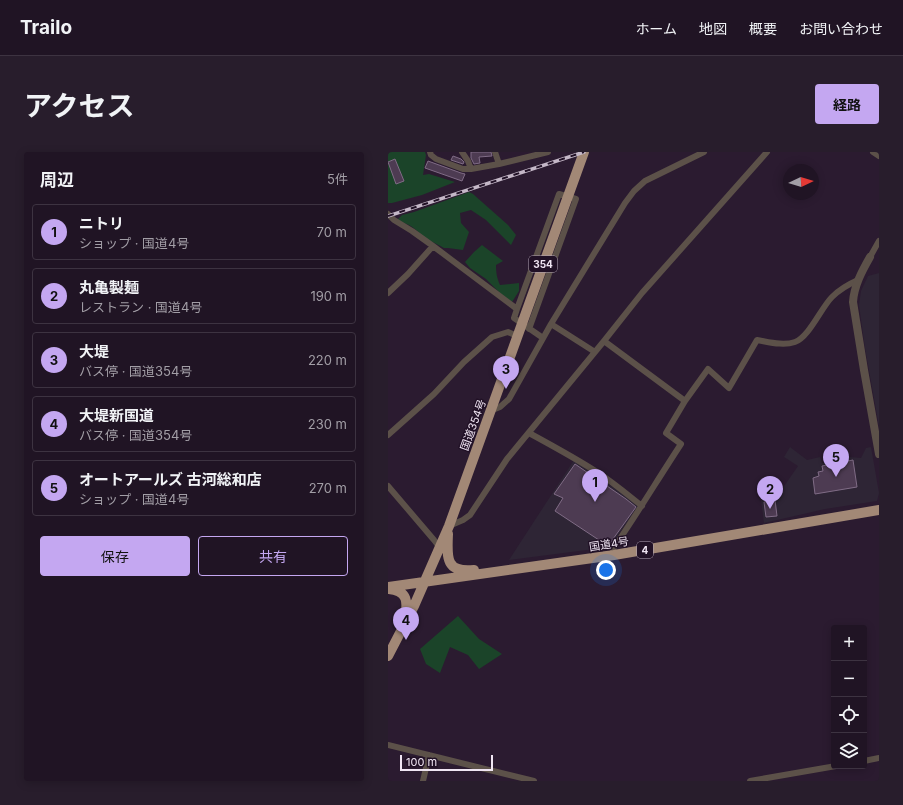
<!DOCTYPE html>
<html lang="ja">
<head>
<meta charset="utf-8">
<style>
  :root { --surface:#201424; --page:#281d2c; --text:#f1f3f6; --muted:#a29ea6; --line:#3d3341; --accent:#c4a7f1 }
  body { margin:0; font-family:Inter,"Noto Sans JP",sans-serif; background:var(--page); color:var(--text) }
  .controls { position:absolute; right:12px; bottom:12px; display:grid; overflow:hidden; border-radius:4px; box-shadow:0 2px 10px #0003 }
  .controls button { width:36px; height:36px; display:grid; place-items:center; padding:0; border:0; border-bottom:1px solid var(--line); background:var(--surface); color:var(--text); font:20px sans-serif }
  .compass { position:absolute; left:395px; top:12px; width:36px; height:36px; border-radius:50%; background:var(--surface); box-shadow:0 2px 10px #0003; rotate:86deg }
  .scale { position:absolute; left:12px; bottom:10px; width:93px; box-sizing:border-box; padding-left:4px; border:2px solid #f0e5f3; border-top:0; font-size:11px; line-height:14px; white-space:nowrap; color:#f0e5f3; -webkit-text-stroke:3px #211126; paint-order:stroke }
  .you { position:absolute; left:218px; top:418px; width:14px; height:14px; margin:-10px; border:3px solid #fff; border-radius:50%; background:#1a73e8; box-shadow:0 0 0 6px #1a73e833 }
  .badge { display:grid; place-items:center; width:26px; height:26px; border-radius:50%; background:var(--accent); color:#111; font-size:13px; font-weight:700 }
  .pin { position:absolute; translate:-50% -33px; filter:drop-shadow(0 1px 2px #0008) }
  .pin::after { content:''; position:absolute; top:21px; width:14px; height:12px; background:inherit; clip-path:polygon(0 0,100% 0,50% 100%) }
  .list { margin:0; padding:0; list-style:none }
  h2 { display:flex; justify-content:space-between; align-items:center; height:52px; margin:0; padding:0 16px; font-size:17px }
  h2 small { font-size:13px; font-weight:400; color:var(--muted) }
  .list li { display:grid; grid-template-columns:26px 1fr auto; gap:12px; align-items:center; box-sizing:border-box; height:56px; margin:0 8px 8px; padding:0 8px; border:1px solid var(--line); border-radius:4px }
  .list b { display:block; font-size:15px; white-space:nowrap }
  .list p { margin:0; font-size:13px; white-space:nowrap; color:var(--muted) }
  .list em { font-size:13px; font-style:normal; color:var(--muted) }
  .actions { display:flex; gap:8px; padding:12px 16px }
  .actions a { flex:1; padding:9px 0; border:1px solid var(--accent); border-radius:4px; text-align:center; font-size:14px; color:var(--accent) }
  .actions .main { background:var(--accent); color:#111 }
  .icon { flex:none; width:22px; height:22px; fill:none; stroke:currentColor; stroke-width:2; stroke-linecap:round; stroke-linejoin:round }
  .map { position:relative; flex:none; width:491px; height:629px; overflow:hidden; border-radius:4px }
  header { display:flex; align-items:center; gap:24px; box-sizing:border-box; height:56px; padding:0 20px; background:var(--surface); border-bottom:1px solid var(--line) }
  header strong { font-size:19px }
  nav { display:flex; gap:22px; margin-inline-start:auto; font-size:14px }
  .intro { display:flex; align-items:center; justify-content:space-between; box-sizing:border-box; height:96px; padding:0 24px }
  h1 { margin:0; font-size:28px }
  .button { padding:10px 18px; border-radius:4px; background:var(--accent); color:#111; font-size:14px; font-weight:700 }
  main { display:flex; gap:24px; padding:0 24px }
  aside { flex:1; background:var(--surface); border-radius:4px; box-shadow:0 2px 10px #0003 }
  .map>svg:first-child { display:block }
  .commercial { fill:#2e2535 }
  .green { fill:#1b4429 }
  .building { fill:#4d3b52; stroke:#806c86 }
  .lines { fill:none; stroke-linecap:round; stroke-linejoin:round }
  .minor { stroke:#5c5149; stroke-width:6 }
  .tertiary { stroke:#5c5149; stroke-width:8 }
  .trunk { stroke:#a28876; stroke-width:10 }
  .rail-casing { stroke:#c4b7c7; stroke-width:3.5 }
  .rail { stroke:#211126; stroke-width:2; stroke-dasharray:6; stroke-linecap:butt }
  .labels { text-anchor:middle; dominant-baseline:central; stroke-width:3; stroke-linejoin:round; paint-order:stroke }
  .shield { fill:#211126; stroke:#b2a5b6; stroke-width:1 }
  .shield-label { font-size:10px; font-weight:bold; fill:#f0e5f3 }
  .street-label { font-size:11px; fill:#f0e5f3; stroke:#211126 }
</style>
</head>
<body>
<header>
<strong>Trailo</strong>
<nav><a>ホーム</a><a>地図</a><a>概要</a><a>お問い合わせ</a></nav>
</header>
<div class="intro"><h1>アクセス</h1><a class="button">経路</a></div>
<main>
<aside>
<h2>周辺<small>5件</small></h2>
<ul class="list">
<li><span class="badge">1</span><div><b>ニトリ</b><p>ショップ · 国道4号</p></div><em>70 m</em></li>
<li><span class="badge">2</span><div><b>丸亀製麺</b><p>レストラン · 国道4号</p></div><em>190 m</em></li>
<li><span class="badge">3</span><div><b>大堤</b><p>バス停 · 国道354号</p></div><em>220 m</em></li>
<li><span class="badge">4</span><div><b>大堤新国道</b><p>バス停 · 国道354号</p></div><em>230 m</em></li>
<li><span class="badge">5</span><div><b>オートアールズ 古河総和店</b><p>ショップ · 国道4号</p></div><em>270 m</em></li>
</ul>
<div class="actions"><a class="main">保存</a><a>共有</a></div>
</aside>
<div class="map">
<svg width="491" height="629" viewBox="0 0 491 629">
  <rect width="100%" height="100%" fill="#2b1b30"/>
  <!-- commercial -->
  <path class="commercial" d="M491 121V274L477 196 471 153 473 139 480 124Z
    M402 295 419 308 432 305 434 311 462 305 473 306 478 296 483 295 491 341 489 349 437 357 376 371 373 348 382 333 392 340 410 314 396 305Z
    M186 308 251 353 222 395 121 408Z"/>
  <!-- green -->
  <path class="green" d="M0 0H37L38 3 35 23 41 22 67 30 34 43 4 51H0Z
    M81 40 85 42 120 73 128 83 123 93 98 68 83 58 72 61 73 71 81 80 75 98 60 96H56C51 93 47 91 42 89 34 85 29 77 21 73 17 71 13 70 9 68L14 63 26 60Z
    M94 93 115 109 108 113C108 121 109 126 112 133L131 131V139L124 150 113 142 98 127 82 116 77 110 86 100Z
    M70 464 91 487 114 502 91 517 80 503 62 495 52 521 38 512 32 497Z"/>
  <!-- building -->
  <path class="building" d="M83 0H103L104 4 91 5 92 11 86 12 83 6Z
    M65 4 73 7 76 10 75 12 63 8Z
    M7 7 16 29 8 32 0 10Z
    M40 9 73 21 77 22 74 29 37 16Z
    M465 308 469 335 427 342 425 326 431 324 430 320 435 319 434 314Z
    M187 312 238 347 248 355 220 394 167 359 175 346 166 342Z
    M387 348 389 364 378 365 376 350Z"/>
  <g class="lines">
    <!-- minor -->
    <path class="minor" d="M42 0 43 3 48 7 75 17H83L111 12 107 0
      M74 0 80 9 83 17
      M485 0 491 4
      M111 12 160 0
      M0 62 6 68 24 79 45 94 129 157 126 166 155 186
      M482 105 491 89
      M0 141 20 122 45 94
      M129 157 171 42 188 47 141 177
      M163 172 207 200
      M216 189 297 249
      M102 259 112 255 121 247 163 172 237 51 246 39 257 29 316 0
      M141 281C165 294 189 307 212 322 227 332 240 343 254 354
      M0 283 46 242 76 210 104 185 120 180 129 184
      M0 334 46 388 52 396
      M61 374 75 368 82 363 119 307 216 189 254 141 379 0
      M226 403 225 397C249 362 270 327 293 292L278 281 297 249 320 217 341 236 369 188C381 190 395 194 407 190 421 185 433 156 444 145 451 138 461 132 470 128
      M0 593 146 629
      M476 609 491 606
      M35 629 41 603
      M362 629 448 614"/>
    <!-- tertiary -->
    <path class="tertiary" d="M482 105C474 119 466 134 465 150L476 218 491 302"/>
    <!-- trunk -->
    <path class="trunk" d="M60 382C59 405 57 421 86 418
      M0 435 226 403 491 358
      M1 437C20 439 20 450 17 466
      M0 504 26 454 61 374 196 0"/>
    <!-- rail casing -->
    <g class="rail-casing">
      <path id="rail" d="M0 64 196 0"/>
    </g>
    <!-- rail -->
    <use href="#rail" class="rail"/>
  </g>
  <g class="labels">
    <!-- shield labels -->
    <g class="shield">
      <rect x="141" y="104" width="28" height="16" rx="3"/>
      <rect x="249" y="390" width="16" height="16" rx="3"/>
    </g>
    <g class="shield-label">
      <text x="155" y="112">354</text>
      <text x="257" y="398">4</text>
    </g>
    <!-- street labels -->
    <g class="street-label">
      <text transform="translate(85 273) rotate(-70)">国道354号</text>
      <text transform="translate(221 392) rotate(-9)">国道4号</text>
    </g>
  </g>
</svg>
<div class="controls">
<button>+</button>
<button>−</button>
<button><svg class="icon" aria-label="locate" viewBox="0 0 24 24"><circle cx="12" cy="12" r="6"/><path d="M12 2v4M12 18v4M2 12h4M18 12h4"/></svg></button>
<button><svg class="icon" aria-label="layers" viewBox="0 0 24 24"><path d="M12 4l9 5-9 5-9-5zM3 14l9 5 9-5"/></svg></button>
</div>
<svg class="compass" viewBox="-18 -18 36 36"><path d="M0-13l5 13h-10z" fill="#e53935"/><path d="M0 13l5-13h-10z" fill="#a29ea6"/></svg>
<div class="scale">100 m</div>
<div class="you"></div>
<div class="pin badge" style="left:207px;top:350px">1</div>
<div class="pin badge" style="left:382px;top:357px">2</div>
<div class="pin badge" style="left:118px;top:237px">3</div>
<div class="pin badge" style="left:18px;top:488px">4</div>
<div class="pin badge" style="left:448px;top:325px">5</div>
</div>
</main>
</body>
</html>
